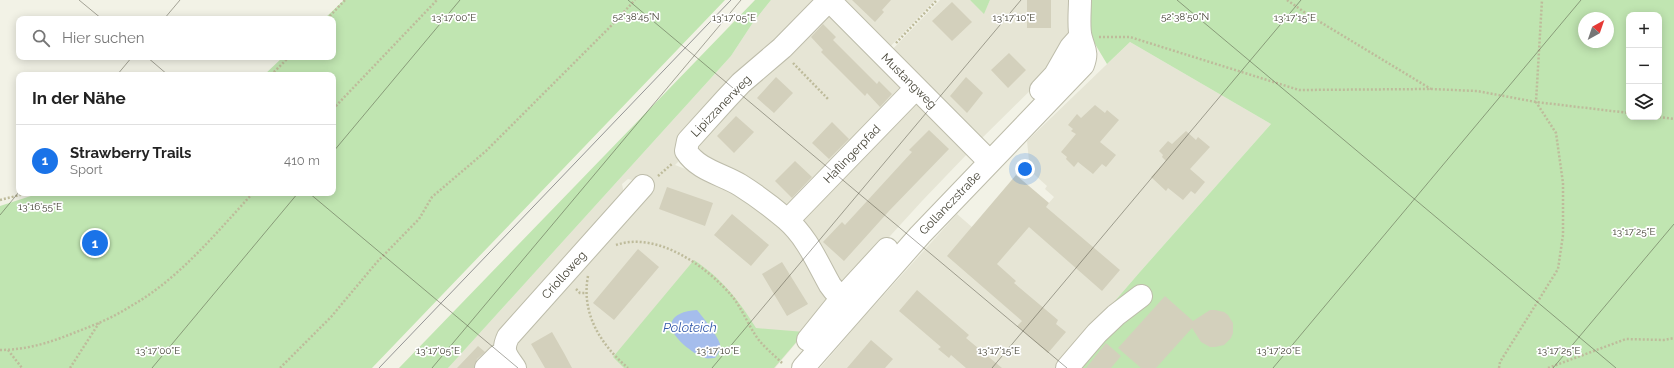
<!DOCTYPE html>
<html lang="de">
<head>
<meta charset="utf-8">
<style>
  :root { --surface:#fff; --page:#f2f2f2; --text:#222; --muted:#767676; --line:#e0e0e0; --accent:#1a73e8 }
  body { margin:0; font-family:Raleway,sans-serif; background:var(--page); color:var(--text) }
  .controls { position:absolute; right:12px; top:12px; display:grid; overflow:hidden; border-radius:8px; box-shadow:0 2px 10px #0003 }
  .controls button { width:36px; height:36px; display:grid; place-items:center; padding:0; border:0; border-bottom:1px solid var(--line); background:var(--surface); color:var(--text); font:20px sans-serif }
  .compass { position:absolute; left:1578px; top:12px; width:36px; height:36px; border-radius:50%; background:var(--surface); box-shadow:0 2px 10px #0003; rotate:40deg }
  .you { position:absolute; left:1025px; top:169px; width:14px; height:14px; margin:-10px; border:3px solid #fff; border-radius:50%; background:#1a73e8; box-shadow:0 0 0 6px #1a73e833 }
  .badge { display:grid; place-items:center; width:26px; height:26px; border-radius:50%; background:var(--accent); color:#fff; font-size:13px; font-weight:700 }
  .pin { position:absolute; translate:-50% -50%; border:2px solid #fff; box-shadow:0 1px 4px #0006 }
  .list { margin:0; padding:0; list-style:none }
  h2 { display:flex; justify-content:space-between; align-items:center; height:52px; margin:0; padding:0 16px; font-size:17px }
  h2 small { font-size:13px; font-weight:400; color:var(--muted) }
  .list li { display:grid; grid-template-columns:26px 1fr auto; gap:12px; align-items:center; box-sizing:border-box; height:72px; padding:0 16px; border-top:1px solid var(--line) }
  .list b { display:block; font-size:15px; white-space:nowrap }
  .list p { margin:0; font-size:13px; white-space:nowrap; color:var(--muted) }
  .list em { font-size:13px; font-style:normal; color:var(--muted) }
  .icon { flex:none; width:22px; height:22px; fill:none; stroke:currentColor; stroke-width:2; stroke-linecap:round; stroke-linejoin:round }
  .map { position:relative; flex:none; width:1674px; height:368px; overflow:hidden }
  .search { position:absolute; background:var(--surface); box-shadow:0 2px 10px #0003; left:16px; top:16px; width:320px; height:44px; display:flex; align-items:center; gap:10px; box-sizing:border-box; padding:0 14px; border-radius:8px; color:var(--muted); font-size:15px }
  .panel { position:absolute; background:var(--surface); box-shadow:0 2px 10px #0003; left:16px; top:72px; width:320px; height:124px; border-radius:8px }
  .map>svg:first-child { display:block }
  .residential { fill:#e6e5d5 }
  .green { fill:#c0e5b1; fill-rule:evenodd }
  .water { fill:#a5bdec }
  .building { fill:#d3d0bc }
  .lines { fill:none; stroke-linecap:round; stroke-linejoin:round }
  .minor-casing { stroke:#bdbcaa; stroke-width:24 }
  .path { stroke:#bebb9b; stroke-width:2.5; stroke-dasharray:2 2; stroke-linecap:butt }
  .minor { stroke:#fff; stroke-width:22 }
  .tram { stroke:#959595; stroke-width:1 }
  .ticks { fill:none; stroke:#454336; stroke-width:1; stroke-opacity:0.45 }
  .labels { text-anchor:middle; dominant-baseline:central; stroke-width:3.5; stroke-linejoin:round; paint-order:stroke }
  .street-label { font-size:12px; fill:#454336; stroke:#fff }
  .water-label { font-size:13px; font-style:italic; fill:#355bab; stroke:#fff }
  .ticks-label { font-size:10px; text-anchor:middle; fill:#454336; stroke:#fff; stroke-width:3.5; stroke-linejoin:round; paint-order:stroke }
</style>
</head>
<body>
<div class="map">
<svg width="1674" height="368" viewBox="0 0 1674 368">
  <rect width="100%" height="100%" fill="#f2f2e6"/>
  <!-- residential -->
  <path class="residential" d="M771 0H818L763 56 730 83 687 132 682 139 680 145 682 158 675 165 721 183 757 205 773 218 792 239 809 261 820 280 829 299 828 305 775 368H524L515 348 516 340 650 189 652 187 651 184 642 178 636 181 628 179 622 184 624 194 621 201 501 333 494 350 477 368H448L731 56 752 24Z
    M842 0H935L888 49Z
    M940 0H970L984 13 990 0H1068V33L1051 70 979 141 890 52Z
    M832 15 903 89 788 208 698 154 697 145 699 140 824 16Z
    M1130 42 1271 124 1139 273 1057 368H820L862 319 957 214 1004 255 1054 197 1045 189 1047 186 1025 166 1029 161 1027 141Z
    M916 103 969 152 922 201 850 280 840 283 802 221Z"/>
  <!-- green -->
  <path class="green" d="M344 0H725L372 368H0V206L40 193H333V75H264L283 57H333V19H324Z
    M755 0H771L752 24 731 56 449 367 448 368H399Z
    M970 0H990L984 14Z
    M1089 0H1674V368H1057L1139 273 1271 124 1130 42 1107 64 1089 34ZM1629 15H1659V117H1629ZM1584 18H1608V42H1584Z
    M694 260C722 279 738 299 756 328L805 332 774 368H624L613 357Z"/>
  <!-- water -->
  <path class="water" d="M697 310C702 316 718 336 720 344 721 350 718 354 715 358 712 358 708 359 705 358 698 356 690 350 684 345 663 326 669 312 697 310Z"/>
  <!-- building -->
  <path class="building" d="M852 0H891L882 10 884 12 875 22Z
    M1027 0H1051V28H1027Z
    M952 2 972 22 952 41 932 21Z
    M823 24 836 37 833 40 877 84 879 81 892 94 880 107 867 93 865 96 821 52 823 50 811 37Z
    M1009 53 1026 70 1008 88 991 70Z
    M776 77 793 93 774 113 757 98Z
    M966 77 983 93 967 113 950 96Z
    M1095 105 1105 113 1107 110 1119 120 1100 142 1116 155 1106 167 1102 164 1093 174 1078 162 1074 167 1066 159 1067 157 1061 152 1076 134 1071 131 1073 129 1068 125 1077 114 1081 118Z
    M736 116 754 132 734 153 717 136Z
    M832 122 849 139 829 159 812 143Z
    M929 130 949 149 889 211 844 261 823 242 842 222 845 225 912 152 909 150Z
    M1186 131 1196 140 1198 137 1210 147 1190 169 1205 182 1195 194 1191 191 1183 200 1168 188 1166 191 1151 177 1166 161 1162 157 1163 155 1159 151 1168 141 1172 144Z
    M795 161 812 177 792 198 775 181Z
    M1016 175 1049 203 1046 207 1120 270 1102 291 1029 227 1016 242 997 264 1016 281 1014 283 1058 320 1056 324 1066 332 1048 353 1017 326 1022 321 947 256Z
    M667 187 713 203 705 226 659 209Z
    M732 214 769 245 751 266 714 235Z
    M638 249 659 267 614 320 593 303Z
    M782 262 808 304 787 316 762 274Z
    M917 290 969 335 966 338 1002 368H966L951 355 949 358 938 349 941 347 899 311Z
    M1165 296 1193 321 1210 310H1215L1224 312 1228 315 1233 323V333L1231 338 1224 345 1215 347H1210L1201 342 1192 328 1156 368H1141L1118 348Z
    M552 332 564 353 572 368H545L531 344Z
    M871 340 893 359 885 368H847Z
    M1106 343 1121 356 1111 368H1086Z
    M478 346 485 352 477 359 474 368H457Z"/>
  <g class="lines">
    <!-- minor casing -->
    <g class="minor-casing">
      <path id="minor" d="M829 0 782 48 741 83 726 99 688 141 686 151C698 170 722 174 740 185 756 195 772 207 786 219 807 237 817 262 830 285 836 294 845 302 853 309
        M829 0 990 162
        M1041 90 1055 75 1071 47 1080 37
        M788 220 916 88
        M808 340 841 299 887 249
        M486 368 498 356 505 352
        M515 368C507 356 501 352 508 337L643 186
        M803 368 920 235 1083 65C1088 52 1084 50 1081 38 1078 28 1080 11 1080 0
        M1067 368 1097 333 1116 315 1141 296"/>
    </g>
    <!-- path -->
    <path class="path" d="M1287 0 1307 14 1431 89
      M327 19 345 0
      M1099 37H1130L1299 90 1431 89 1477 91 1536 102 1629 113
      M896 43 937 0
      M793 63 828 99
      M271 75 289 57
      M333 109 437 0
      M1659 117 1674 119
      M658 176 673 163
      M0 200 28 193
      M616 245C657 231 706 266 731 295 742 308 748 325 758 339 765 348 774 355 782 363
      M588 276C581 313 600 344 628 368
      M576 289 580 293H586
      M0 350C27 350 52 342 76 332 95 325 114 317 131 306 179 279 216 233 253 193
      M8 350 22 368
      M70 368 99 323
      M280 368 331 317 377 262 419 219 432 197 486 151 608 29 635 0
      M1499 368 1500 362 1558 269 1563 235V183L1556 133 1536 102 1542 0
      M1548 368 1626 339 1664 340 1674 338"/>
    <!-- minor -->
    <use href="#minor" class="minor"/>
    <!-- tram -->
    <path class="tram" d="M379 368 731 0"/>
  </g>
  <!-- ticks -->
  <path class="ticks" d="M79 0 102 19M628 0 1067 368M1177 0 1616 368M164 19 180 0M147 57 168 75M117 75 132 57M333 152 460 0M309 193 518 368M0 215 19 192M152 368 298 193M432 368 741 0M712 368 1021 0M992 368 1301 0M1273 368 1581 0M1553 368 1674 224"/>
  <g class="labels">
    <!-- street labels -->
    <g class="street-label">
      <text transform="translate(909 81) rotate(45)">Mustangweg</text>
      <text transform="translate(721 106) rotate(-46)">Lipizzanerweg</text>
      <text transform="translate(852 154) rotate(-46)">Haflingerpfad</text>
      <text transform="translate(950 203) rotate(-46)">Gollanczstraße</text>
      <text transform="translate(564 275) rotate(-48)">Criolloweg</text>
    </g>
    <!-- water labels -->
    <g class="water-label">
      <text x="690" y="327">Poloteich</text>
    </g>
  </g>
  <g class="ticks-label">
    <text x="636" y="20">52°38'45"N</text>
    <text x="1185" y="20">52°38'50"N</text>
    <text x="454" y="21">13°17'00"E</text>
    <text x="734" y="21">13°17'05"E</text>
    <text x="1014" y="21">13°17'10"E</text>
    <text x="1295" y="21">13°17'15"E</text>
    <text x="40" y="210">13°16'55"E</text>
    <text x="1634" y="235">13°17'25"E</text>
    <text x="158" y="354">13°17'00"E</text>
    <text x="438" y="354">13°17'05"E</text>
    <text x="718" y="354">13°17'10"E</text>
    <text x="999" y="354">13°17'15"E</text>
    <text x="1279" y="354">13°17'20"E</text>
    <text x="1559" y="354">13°17'25"E</text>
  </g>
</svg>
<div class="controls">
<button>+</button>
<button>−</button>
<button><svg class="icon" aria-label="layers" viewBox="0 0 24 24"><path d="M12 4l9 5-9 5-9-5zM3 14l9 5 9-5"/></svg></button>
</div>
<svg class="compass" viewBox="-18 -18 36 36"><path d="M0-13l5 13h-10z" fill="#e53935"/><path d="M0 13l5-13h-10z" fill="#767676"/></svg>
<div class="you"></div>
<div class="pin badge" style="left:95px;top:243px">1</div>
<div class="search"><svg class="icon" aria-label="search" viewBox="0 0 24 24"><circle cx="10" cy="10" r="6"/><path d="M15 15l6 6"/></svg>Hier suchen</div>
<section class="panel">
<h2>In der Nähe<small></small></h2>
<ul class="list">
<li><span class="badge">1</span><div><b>Strawberry Trails</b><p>Sport</p></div><em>410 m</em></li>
</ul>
</section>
</div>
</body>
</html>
